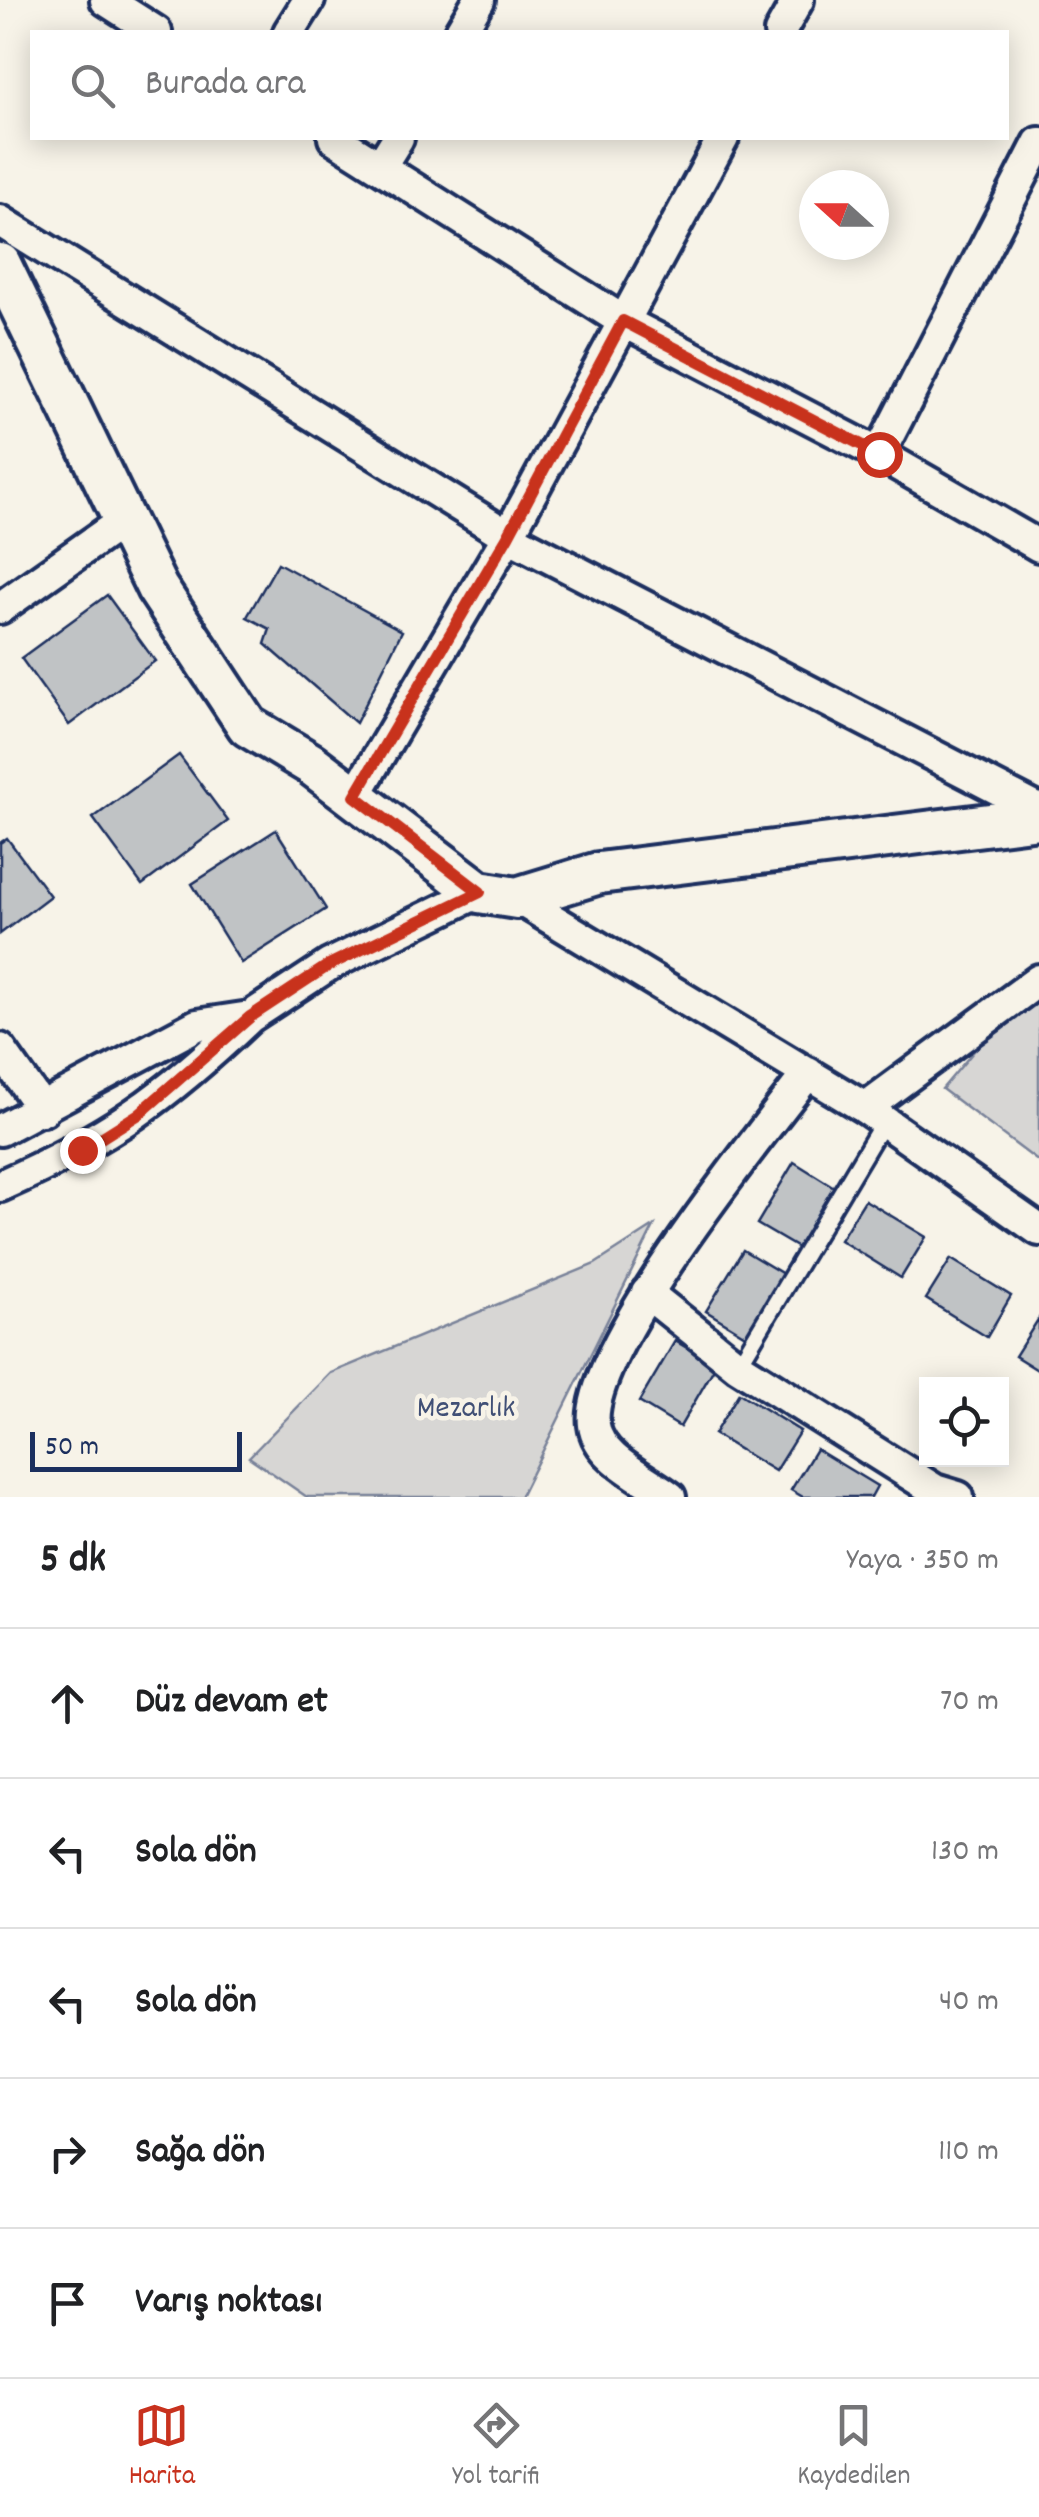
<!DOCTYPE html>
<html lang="tr">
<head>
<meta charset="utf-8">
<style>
  :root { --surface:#fff; --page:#f6f6f6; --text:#202124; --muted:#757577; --line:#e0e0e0; --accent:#c8321e }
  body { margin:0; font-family:Dekko,sans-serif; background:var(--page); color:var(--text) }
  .controls { position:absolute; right:30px; bottom:30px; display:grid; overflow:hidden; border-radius:0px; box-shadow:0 5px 25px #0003 }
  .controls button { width:90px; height:90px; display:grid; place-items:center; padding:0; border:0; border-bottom:2px solid var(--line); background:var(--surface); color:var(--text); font:50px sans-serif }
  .compass { position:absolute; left:799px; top:170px; width:90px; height:90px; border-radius:50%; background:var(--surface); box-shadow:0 5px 25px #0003; rotate:291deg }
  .scale { position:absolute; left:30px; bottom:25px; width:212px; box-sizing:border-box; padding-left:10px; border:5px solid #1b2f5e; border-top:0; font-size:28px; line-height:35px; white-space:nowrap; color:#1b2f5e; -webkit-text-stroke:8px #f7f3e8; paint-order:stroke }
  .stop { position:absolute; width:30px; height:30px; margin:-22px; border:8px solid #c8321e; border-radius:50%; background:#fff }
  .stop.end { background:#c8321e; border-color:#fff; box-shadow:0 2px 10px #0008 }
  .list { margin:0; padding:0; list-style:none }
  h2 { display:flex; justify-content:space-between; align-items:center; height:130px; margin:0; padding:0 40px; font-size:42px }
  h2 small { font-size:32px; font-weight:400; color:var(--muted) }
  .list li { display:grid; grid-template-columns:65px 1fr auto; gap:30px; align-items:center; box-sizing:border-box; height:150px; padding:0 40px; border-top:2px solid var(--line) }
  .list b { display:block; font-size:38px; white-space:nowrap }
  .list em { font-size:32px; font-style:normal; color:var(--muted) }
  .icon { flex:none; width:55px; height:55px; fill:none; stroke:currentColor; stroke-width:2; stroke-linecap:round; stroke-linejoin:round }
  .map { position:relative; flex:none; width:1039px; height:1497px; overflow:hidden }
  .search { position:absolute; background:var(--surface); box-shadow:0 5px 25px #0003; left:30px; right:30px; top:30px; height:110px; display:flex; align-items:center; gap:25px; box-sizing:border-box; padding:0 35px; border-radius:0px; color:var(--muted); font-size:38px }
  .sheet { height:880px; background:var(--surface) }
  nav { display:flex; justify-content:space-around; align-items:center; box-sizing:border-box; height:140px; border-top:2px solid var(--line); background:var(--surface); font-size:28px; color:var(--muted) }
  nav a { display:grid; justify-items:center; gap:5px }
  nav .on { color:var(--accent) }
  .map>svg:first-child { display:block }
  .green { fill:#d7d6d4; stroke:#798299; stroke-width:2.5 }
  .building { fill:#c0c3c5; stroke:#1b2f5e; stroke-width:2.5 }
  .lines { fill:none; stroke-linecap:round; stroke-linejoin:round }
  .service-casing { stroke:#1b2f5e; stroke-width:22 }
  .minor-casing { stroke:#1b2f5e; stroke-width:38 }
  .tertiary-casing { stroke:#1b2f5e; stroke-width:48 }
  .service { stroke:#f7f3e8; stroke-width:15 }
  .minor { stroke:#f7f3e8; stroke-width:30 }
  .tertiary { stroke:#f7f3e8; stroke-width:40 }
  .route { stroke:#c8321e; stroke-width:12 }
  .labels { text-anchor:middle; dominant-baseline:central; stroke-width:9; stroke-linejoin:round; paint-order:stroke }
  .park-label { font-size:32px; fill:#415076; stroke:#f7f3e8 }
</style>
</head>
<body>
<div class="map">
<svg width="1039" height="1497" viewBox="0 0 1039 1497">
  <rect width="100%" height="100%" fill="#f7f3e8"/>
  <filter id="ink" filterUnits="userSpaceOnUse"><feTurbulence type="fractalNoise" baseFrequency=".01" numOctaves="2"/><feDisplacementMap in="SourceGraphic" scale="20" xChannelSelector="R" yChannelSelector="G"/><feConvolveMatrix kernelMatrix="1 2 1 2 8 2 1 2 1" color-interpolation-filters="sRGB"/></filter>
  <g filter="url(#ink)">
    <!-- green -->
    <path class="green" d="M1039 994V1162L942 1089 1006 1013Z
      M654 1226 520 1497H307L249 1457 331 1373 595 1264Z"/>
    <!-- building -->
    <path class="building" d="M278 563 402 631 356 723 265 644 270 629 247 617Z
      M107 595 155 661 69 725 21 658Z
      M179 755 228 821 142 885 93 818Z
      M276 830 326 909 241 963 192 884Z
      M7 838 50 896 0 934V843Z
      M794 1162 834 1187 798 1248 757 1224Z
      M865 1200 926 1237 901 1278 840 1240Z
      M743 1250 783 1274 747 1336 706 1311Z
      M951 1259 1011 1296 987 1337 926 1299Z
      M1039 1318V1371L1015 1356Z
      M675 1341 716 1365 680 1427 639 1402Z
      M739 1393 800 1431 775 1471 714 1434Z
      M816 1449 877 1486 871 1497H803L791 1490Z"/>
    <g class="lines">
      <!-- service casing -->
      <g class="service-casing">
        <path id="service" d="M738 1366 884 1121"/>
      </g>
      <!-- minor casing -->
      <g class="minor-casing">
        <path id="minor" d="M106 0 156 32
          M289 32 309 0
          M460 32 479 0
          M780 32 798 0
          M334 138 623 321 879 454 1039 546
          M380 167 398 138
          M0 221 508 536 1039 810
          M879 454 1039 143
          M0 608 123 521
          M355 796 508 536 723 138
          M517 898 865 1108 1039 1230
          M0 1049 43 1110
          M865 1108 1039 980
          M0 1130 197 1025 250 1017 329 965 479 892
          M0 1186C109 1138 164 1099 250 1017
          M647 1293 738 1366 935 1490 958 1497
          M670 1497C646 1478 598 1459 594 1425 584 1352 760 1136 808 1073"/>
      </g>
      <!-- tertiary casing -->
      <g class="tertiary-casing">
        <path id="tertiary" d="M0 264 157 588 248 726 311 764 479 892 517 898 599 873 1039 818"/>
      </g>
      <!-- service -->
      <use href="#service" class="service"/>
      <!-- minor -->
      <use href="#minor" class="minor"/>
      <!-- tertiary -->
      <use href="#tertiary" class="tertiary"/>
    </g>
  </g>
  <g class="lines" filter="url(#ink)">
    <!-- route -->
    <path class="route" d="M82 1150 139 1114 250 1017 329 965 480 892 355 796 508 536 623 321 879 454"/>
  </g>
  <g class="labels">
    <!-- park labels -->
    <g class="park-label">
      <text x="466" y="1410">Mezarlık</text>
    </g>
  </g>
</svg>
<div class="controls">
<button><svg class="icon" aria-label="locate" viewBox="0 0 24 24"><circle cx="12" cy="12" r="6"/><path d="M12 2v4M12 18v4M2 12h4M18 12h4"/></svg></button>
</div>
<svg class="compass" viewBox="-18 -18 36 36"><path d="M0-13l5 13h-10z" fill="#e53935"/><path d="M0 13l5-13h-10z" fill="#757577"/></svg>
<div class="scale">50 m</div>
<div class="stop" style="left:879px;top:454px"></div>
<div class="stop end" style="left:82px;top:1150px"></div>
<div class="search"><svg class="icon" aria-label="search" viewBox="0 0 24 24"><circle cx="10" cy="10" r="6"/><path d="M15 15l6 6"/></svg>Burada ara</div>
</div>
<section class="sheet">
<h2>5 dk<small>Yaya · 350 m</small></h2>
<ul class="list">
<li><svg class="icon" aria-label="ahead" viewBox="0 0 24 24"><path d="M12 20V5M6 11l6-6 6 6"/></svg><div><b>Düz devam et</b></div><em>70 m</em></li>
<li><svg class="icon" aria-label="left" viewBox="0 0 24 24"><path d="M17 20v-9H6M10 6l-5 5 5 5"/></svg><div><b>Sola dön</b></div><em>130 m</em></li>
<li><svg class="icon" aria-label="left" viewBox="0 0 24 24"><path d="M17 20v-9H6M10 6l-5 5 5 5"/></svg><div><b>Sola dön</b></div><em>40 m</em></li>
<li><svg class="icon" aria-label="right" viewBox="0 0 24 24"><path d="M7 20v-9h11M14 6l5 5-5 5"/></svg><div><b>Sağa dön</b></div><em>110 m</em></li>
<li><svg class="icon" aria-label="arrive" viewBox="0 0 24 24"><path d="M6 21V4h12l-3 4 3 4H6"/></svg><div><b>Varış noktası</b></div></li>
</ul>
</section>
<nav>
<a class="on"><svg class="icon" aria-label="map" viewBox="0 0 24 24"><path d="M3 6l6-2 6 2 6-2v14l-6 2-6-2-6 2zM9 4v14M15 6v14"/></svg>Harita</a>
<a><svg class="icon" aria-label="directions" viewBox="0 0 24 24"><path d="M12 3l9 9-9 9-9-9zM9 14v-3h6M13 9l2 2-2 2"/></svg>Yol tarifi</a>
<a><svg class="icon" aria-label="saved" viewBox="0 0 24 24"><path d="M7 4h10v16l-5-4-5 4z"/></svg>Kaydedilen</a>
</nav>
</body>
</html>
